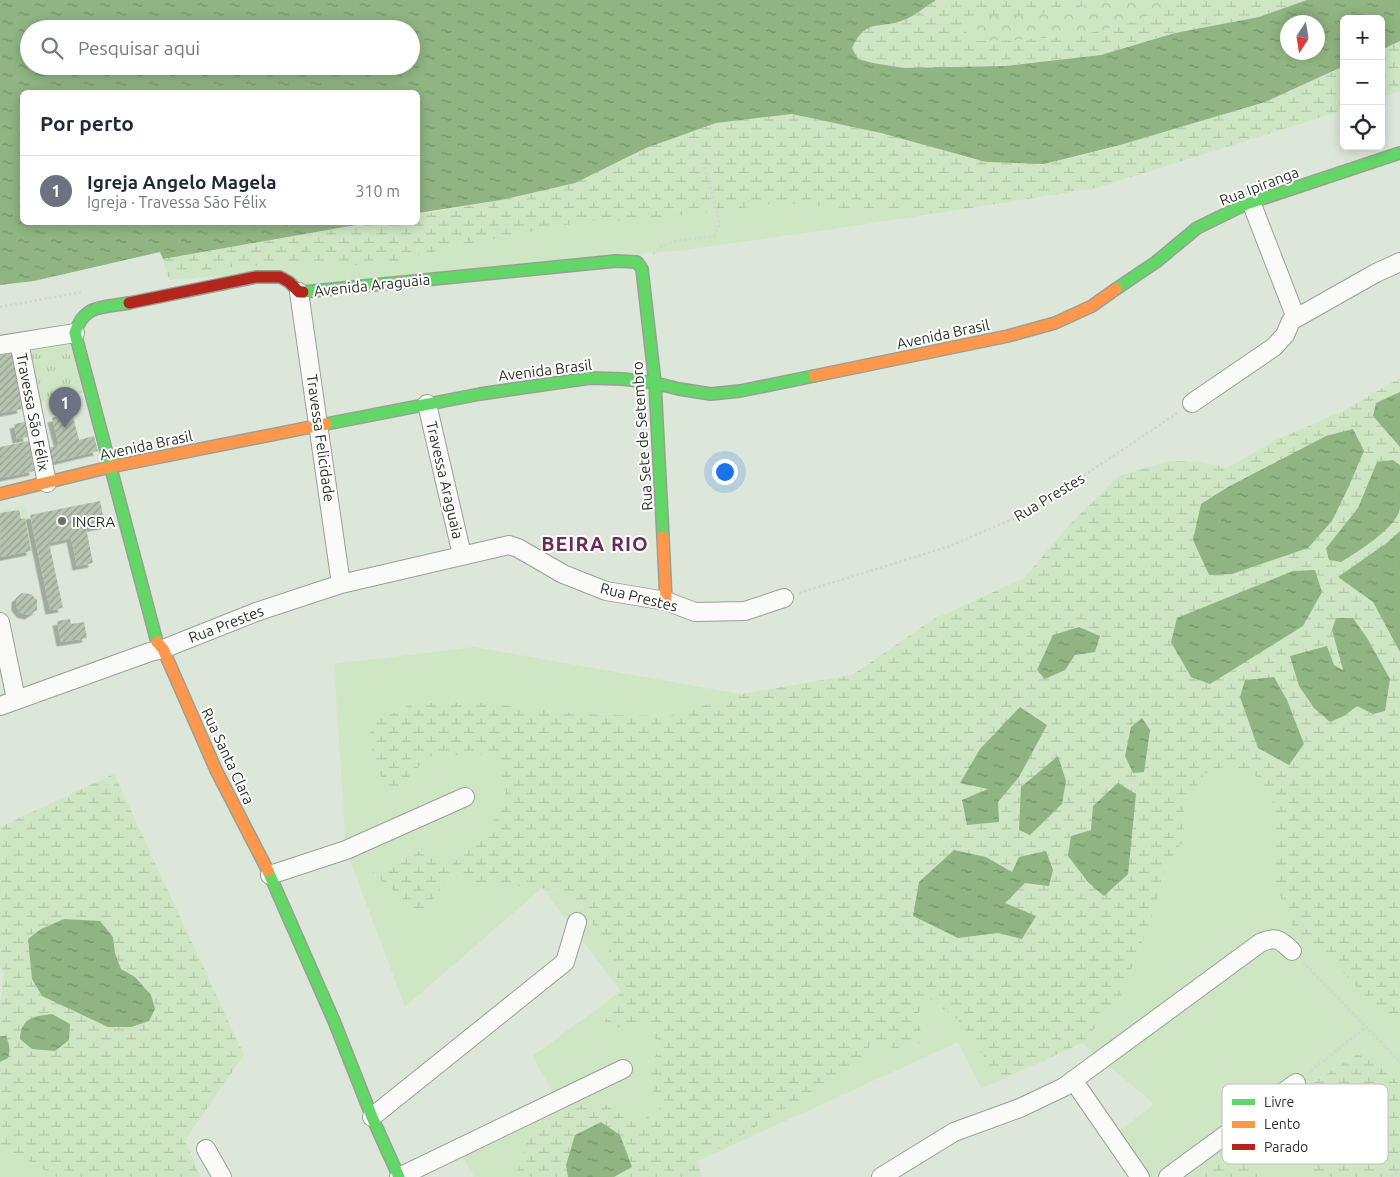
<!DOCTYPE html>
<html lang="pt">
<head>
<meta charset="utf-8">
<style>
  :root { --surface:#fff; --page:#f6f6f7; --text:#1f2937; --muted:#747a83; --line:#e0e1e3; --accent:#0b8043 }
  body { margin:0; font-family:Ubuntu,sans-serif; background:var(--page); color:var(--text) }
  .controls { position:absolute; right:15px; top:15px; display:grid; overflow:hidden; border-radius:8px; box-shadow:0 2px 12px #0003 }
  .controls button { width:45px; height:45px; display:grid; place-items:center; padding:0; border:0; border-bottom:1px solid var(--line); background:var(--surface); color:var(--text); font:25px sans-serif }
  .compass { position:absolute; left:1280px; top:15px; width:45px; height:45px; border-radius:50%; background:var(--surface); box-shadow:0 2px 12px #0003; rotate:192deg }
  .you { position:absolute; left:724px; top:471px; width:18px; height:18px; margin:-12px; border:4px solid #fff; border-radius:50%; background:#1a73e8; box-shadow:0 0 0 8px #1a73e833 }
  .badge { display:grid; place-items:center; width:32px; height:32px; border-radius:50%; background:var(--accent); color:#fff; font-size:16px; font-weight:700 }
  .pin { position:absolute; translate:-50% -41px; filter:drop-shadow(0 1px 2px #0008) }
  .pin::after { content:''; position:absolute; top:26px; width:18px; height:15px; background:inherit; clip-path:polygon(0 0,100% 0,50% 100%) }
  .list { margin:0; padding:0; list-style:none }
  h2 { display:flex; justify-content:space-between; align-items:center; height:65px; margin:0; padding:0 20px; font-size:21px }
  h2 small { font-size:16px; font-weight:400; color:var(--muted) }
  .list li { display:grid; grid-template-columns:32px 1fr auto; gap:15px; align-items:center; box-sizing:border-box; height:70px; padding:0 20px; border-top:1px solid var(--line) }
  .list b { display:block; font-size:19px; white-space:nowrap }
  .list p { margin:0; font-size:16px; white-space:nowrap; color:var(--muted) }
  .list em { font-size:16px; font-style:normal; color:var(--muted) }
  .icon { flex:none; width:28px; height:28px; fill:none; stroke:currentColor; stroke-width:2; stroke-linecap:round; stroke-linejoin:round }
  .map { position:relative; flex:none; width:1400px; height:1177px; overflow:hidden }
  .search { position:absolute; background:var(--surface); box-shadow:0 2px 12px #0003; left:20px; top:20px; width:400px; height:55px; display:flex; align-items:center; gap:12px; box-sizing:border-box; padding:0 18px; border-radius:28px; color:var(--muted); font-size:19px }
  .panel { position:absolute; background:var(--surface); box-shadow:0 2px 12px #0003; left:20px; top:90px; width:400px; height:135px; border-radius:8px }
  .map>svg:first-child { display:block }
  .built { fill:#d5e6ce }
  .green { fill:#cee6c4 }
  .forest { fill:url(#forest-crowns) }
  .wetland { fill:url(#wetland-marsh); fill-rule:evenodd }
  .park { fill:url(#park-tufts) }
  .water { fill:url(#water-ripples); fill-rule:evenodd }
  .building { fill:url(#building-hatch); filter:url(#shadow) }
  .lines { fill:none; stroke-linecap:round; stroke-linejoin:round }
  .street-casing { stroke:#98a095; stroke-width:20 }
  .fast-casing { stroke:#98a095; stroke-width:14 }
  .slow-casing { stroke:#98a095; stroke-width:14 }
  .jam-casing { stroke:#98a095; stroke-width:14 }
  .path { stroke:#d3d6d1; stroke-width:2.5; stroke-dasharray:2.5 2.5; stroke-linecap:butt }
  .street { stroke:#fafbf9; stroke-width:18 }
  .fast { stroke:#63d668; stroke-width:11 }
  .slow { stroke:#ff974d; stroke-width:11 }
  .jam { stroke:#b3261e; stroke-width:11 }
  .poi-dot { fill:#697165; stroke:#fff; stroke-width:2 }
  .labels { text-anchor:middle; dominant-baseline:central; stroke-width:4; stroke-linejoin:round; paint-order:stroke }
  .street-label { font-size:15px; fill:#2a3127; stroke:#fff }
  .poi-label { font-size:15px; fill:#2a3127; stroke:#fff; text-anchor:start }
  .district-label { font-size:20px; font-weight:bold; letter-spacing:1px; fill:#6a2b4f; stroke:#fff }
  .key { fill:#fff; stroke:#bfc1be; stroke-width:1 }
  .key-label { font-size:14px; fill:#2a3127 }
</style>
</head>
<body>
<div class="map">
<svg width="1400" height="1177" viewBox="0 0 1400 1177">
  <defs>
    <pattern id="forest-crowns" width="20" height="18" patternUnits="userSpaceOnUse" patternTransform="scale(1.25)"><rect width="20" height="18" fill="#cee6c4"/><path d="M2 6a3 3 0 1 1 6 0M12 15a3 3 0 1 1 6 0" fill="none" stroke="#b1c6a8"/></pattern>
    <pattern id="wetland-marsh" width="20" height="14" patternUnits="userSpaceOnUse" patternTransform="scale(1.25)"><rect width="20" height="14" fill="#cee6c4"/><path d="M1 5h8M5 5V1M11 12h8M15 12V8" fill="none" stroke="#b1c6a8"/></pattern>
    <pattern id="park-tufts" width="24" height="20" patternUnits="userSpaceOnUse" patternTransform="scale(1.25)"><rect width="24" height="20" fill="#cee6c4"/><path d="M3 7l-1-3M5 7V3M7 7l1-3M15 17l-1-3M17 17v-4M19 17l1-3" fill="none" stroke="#b1c6a8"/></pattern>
    <pattern id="water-ripples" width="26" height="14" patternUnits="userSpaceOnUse" patternTransform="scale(1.25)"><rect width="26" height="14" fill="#90b482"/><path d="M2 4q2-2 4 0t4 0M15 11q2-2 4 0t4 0" fill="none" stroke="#76936a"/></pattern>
    <pattern id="building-hatch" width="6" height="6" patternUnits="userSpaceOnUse" patternTransform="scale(1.25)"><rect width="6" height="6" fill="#b6c4b1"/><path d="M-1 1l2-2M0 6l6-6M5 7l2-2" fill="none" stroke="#94a090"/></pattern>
    <filter id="shadow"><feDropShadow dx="-4.5" dy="4.5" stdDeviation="0" flood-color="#0004"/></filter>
  </defs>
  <rect width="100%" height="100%" fill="#dde7d9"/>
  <!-- built -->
  <path class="built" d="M26 505 37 555 0 561V510Z"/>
  <!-- green -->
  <path class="green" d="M783 203 867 210 939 213 833 229 684 250 310 285 258 273 169 280 168 277 222 268 276 264 312 261 348 266 397 261 457 246 587 221H632Z
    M474 647 741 694 669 716 578 714 487 703H414L370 724 373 764 392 794 429 756 496 754 506 792 487 835 452 864 413 849 372 873 421 914 452 875 475 883 543 888 574 903 605 940 621 991 598 1034 647 1019 659 1048 647 1075 661 1110 637 1123 601 1102 560 1107 526 1142 516 1176 517 1177H474L463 1157 560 1107 533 1056 621 991 542 888 405 1007 346 850 334 664Z
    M1227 766 1253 773 1272 797 1293 928 1335 964 1374 1005 1400 1022V1085L1364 1050 1297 1092 1296 1144 1315 1177H1140L1112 1137 1154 1104 1082 1043 1119 1000 1153 914 1166 866 1185 838 1182 815 1204 774Z
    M930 999 957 1019 982 1053 996 1082 981 1088 958 1042 698 1161 863 1062 871 1043 903 1050 924 1041 916 1016Z
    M0 1153 25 1159 57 1177H0Z"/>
  <!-- forest -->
  <path class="forest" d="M1113 0H1162L1161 9C1150 14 1140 20 1129 23 1080 39 1028 40 976 41L963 30 975 16H1020L1064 10Z"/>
  <!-- wetland -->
  <path class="wetland" d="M936 0H1113L1064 10 1020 16H975L963 30 977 41C1028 40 1080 39 1129 23 1140 20 1150 14 1160 9L1162 0H1307L1259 17 1175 33 1101 55 1005 66 939 68H904L873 63 858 59 852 48C868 15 878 31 906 19 916 15 926 6 936 0Z
    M1400 41V91L1381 98V50Z
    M1344 67V110L1096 188 939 213 867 210 783 203 632 221H587L457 246 397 261 348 266 312 261 276 264 222 268 168 277 163 259 372 223 418 222V215L501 200 575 183 646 148 716 123 792 114 881 133 986 162 1120 145 1265 102Z
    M1400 378V392L1376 403 1385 430 1400 447V465L1393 460 1377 462 1358 508 1326 548 1388 528 1400 509V531L1388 542 1338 577 1373 602 1400 652V1022L1374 1005 1335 964 1293 928 1276 885V830L1272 797 1253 773 1227 766 1204 774 1182 815 1185 838 1166 866 1153 914 1119 1000 1082 1043 996 1082 982 1053 957 1019 930 999 916 1016 924 1041 903 1050 871 1043 863 1062 698 1161 702 1177H614L632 1167 566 1165 568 1177H517L516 1176 526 1142 560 1107 601 1102 637 1123 660 1110 647 1075 659 1048 647 1019 598 1034 621 991 605 940 574 903 543 888 475 883 452 875 421 914 372 873 413 849 452 864 487 835 506 792 496 754 429 756 392 794 373 764 370 724 414 703H487L578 714 669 716 741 694 852 675 932 620 1024 578 1069 525 1119 476 1169 461 1201 462 1227 468 1276 440 1341 412ZM1332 630 1373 714 1357 706 1344 716 1330 722 1314 708 1299 686 1327 646 1334 665 1343 671ZM1274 677 1287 700 1304 743 1288 765 1258 748ZM1020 707 1047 725 1019 777 998 802 962 800 989 789 960 783ZM1091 830 1068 856 1071 836ZM986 857 1012 872 1025 883 1004 903 1035 916 1022 939 998 933Z
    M114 774 244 1055 185 1140 200 1177H57L25 1159 0 1153V1062L3 1061 6 1036H0V1005L4 973 0 965V827ZM64 919 100 921 113 937 115 953 121 969 135 977 151 995 32 979 28 939Z
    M1364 1050 1400 1085V1177H1315L1296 1144 1297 1093Z
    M1244 1155 1269 1177H1196L1222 1158Z"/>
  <!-- park -->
  <path class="park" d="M60 339 62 345 70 344 84 392 37 403 24 345Z"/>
  <!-- water -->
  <path class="water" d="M0 0H936C926 6 916 15 906 19 879 31 867 16 852 48L858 59 873 63 904 68 1005 66 1101 55 1175 33 1259 17 1307 0H1400V41L1381 50V19H1344V66L1265 102 1120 145 1044 164 986 162 881 133 792 114 716 123 646 148 575 183 501 200 418 213V92H22V222L367 223 163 259 160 252 34 281 0 285ZM1288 22H1318V52H1288ZM29 29H411V66H29Z
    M1400 392V447L1373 416 1376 403Z
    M1353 429 1364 451 1349 486 1332 521 1308 548 1232 574 1209 575 1193 540 1201 504 1228 487 1326 436Z
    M1393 460 1400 465C1400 479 1400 494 1400 508 1397 528 1357 552 1341 562L1329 560 1326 548 1358 508 1377 462Z
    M1400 531V652L1373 602 1338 577 1388 542Z
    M1315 570 1322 592 1303 626 1210 684 1191 677 1171 642 1177 618 1293 571Z
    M1336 618H1353L1367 638 1390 679 1385 711 1373 714 1357 706 1344 716 1330 722 1314 708 1299 686 1290 656 1327 646 1334 665 1343 670 1332 630Z
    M1079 627 1100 636 1095 652 1075 655 1065 670 1045 679 1037 670 1053 635Z
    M1274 677 1287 700 1304 744 1289 765 1258 748 1240 697 1245 680Z
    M1020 707 1047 725 1019 777 998 802 999 822 967 825 962 800 988 789 960 783 980 749Z
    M1142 718 1150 730 1144 772 1133 773 1125 756 1131 727Z
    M1058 756 1066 781 1062 804 1030 835 1019 830 1021 787Z
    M1118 783 1136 794 1128 874 1104 896 1088 882 1068 856 1071 836 1091 830 1093 806Z
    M954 850 986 857 1012 872 1019 857 1046 851 1053 870 1049 886 1025 883 1005 903 1036 916 1022 939 998 933 958 938 913 916 919 882Z
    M64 919 100 921 113 937 115 953 121 969 135 977 151 995 155 1009 149 1021 131 1027H108L42 996 32 979 28 939 41 929Z
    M52 1014 70 1024 69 1040 55 1051 32 1049 20 1039C21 1018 34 1016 52 1014Z
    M0 1036H6C9 1044 11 1049 8 1058L0 1062Z
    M601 1122 620 1135 632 1167 614 1177H568L566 1165 575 1135Z"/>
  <!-- building -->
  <path class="building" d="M12 353 22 409 0 413V355Z
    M72 413 79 440 94 436 98 451 52 462 48 448 59 445 52 418Z
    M25 422 28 437 17 439 14 424Z
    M29 441 34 471 0 478V447Z
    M100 501 105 525 86 528 93 563 77 566 71 538 49 543 63 608 50 610 30 515Z
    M19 510 21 519 25 518 31 551 1 557 0 513Z
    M22 593 31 594 37 600V610L29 615 21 613 16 606V598Z
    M70 619 71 624 84 622 87 638 61 642 57 621Z"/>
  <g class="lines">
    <!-- street casing -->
    <g class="street-casing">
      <path id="street" d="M1251 202 1296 318
        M299 292 341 584
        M19 342 47 483
        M0 345 75 333
        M1192 403 1274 347 1285 335 1291 321 1376 273 1400 262
        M427 404 462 555
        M0 622 16 699
        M0 706 150 652 163 649 256 612 341 584 509 545 518 548 563 574 606 591 666 601 695 612 745 611 784 598
        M270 875 346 850 465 797
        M1073 1080 1140 1177
        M372 1117 565 962 577 922
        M206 1149 222 1177
        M399 1177 623 1069
        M881 1177 954 1132 1020 1108 1064 1087 1260 943C1275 936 1280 939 1292 951
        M1168 1177 1296 1083"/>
    </g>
    <!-- fast casing -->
    <g class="fast-casing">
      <path id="fast" d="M1116 289 1156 262 1197 228 1246 204 1400 153
        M303 292 616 261 637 262 642 269 655 383 663 537
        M129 303C102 308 84 304 75 333L157 642
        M326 424 480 394 590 378 623 379 655 383 679 389 711 394 740 391 814 376
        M268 871 334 1021 372 1117 399 1177"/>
    </g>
    <!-- slow casing -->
    <g class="slow-casing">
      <path id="slow" d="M814 376 1008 336 1055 323 1092 306 1116 289
        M0 494 110 467 326 424
        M663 537 666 601
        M157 642 163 649 216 770 268 871"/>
    </g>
    <!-- jam casing -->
    <g class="jam-casing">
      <path id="jam" d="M129 303 256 277H280L289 282 299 292H303"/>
    </g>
    <!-- path -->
    <path class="path" d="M653 254 662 246 675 241 714 236 720 224 703 161
      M0 307 82 292
      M799 593 950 546 1031 511 1179 412
      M1303 962 1400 1062
      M1307 1074 1366 1027
      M1391 1177 1400 1170"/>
    <!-- street -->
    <use href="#street" class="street"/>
    <!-- fast -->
    <use href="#fast" class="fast"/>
    <!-- slow -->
    <use href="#slow" class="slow"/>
    <!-- jam -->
    <use href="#jam" class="jam"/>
  </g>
  <!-- markers -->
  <circle class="poi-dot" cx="62" cy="521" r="5"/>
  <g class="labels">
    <!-- street labels -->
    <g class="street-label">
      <text transform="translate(1259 186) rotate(-21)">Rua Ipiranga</text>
      <text transform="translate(372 285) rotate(-6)">Avenida Araguaia</text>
      <text transform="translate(943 334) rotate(-12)">Avenida Brasil</text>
      <text transform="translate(545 370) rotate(-7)">Avenida Brasil</text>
      <text transform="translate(33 412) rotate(79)">Travessa São Félix</text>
      <text transform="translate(642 436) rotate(-94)">Rua Sete de Setembro</text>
      <text transform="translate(321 438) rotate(82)">Travessa Felicidade</text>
      <text transform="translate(146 445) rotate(-12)">Avenida Brasil</text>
      <text transform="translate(445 480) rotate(77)">Travessa Araguaia</text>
      <text transform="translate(1049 497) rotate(-31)">Rua Prestes</text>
      <text transform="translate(639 597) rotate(14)">Rua Prestes</text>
      <text transform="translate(226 624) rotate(-21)">Rua Prestes</text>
      <text transform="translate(228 756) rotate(65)">Rua Santa Clara</text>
    </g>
    <!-- poi labels -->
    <g class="poi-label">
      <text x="72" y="521">INCRA</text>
    </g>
    <!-- district labels -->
    <g class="district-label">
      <text x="595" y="543">BEIRA RIO</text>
    </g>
  </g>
  <!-- legend -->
  <rect x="1222" y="1084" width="166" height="80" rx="8" class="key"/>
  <rect x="1232" y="1099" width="23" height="6" fill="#63d668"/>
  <rect x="1232" y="1121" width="23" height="7" fill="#ff974d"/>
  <rect x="1232" y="1144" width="23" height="6" fill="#b3261e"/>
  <g class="key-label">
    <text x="1264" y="1107">Livre</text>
    <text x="1264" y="1129">Lento</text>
    <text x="1264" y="1152">Parado</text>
  </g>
</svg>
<div class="controls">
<button>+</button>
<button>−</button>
<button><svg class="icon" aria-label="locate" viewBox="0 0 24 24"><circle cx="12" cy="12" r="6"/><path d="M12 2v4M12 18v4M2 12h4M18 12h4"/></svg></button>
</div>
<svg class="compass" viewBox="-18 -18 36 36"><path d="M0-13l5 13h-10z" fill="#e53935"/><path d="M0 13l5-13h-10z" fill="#747a83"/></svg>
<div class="you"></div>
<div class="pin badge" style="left:65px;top:428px;background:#6b7280">1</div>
<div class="search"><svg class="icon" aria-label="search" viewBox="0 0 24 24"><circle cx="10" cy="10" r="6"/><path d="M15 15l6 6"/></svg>Pesquisar aqui</div>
<section class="panel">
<h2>Por perto<small></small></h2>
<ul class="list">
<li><span class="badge" style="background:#6b7280">1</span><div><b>Igreja Angelo Magela</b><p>Igreja · Travessa São Félix</p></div><em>310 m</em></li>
</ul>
</section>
</div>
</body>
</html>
